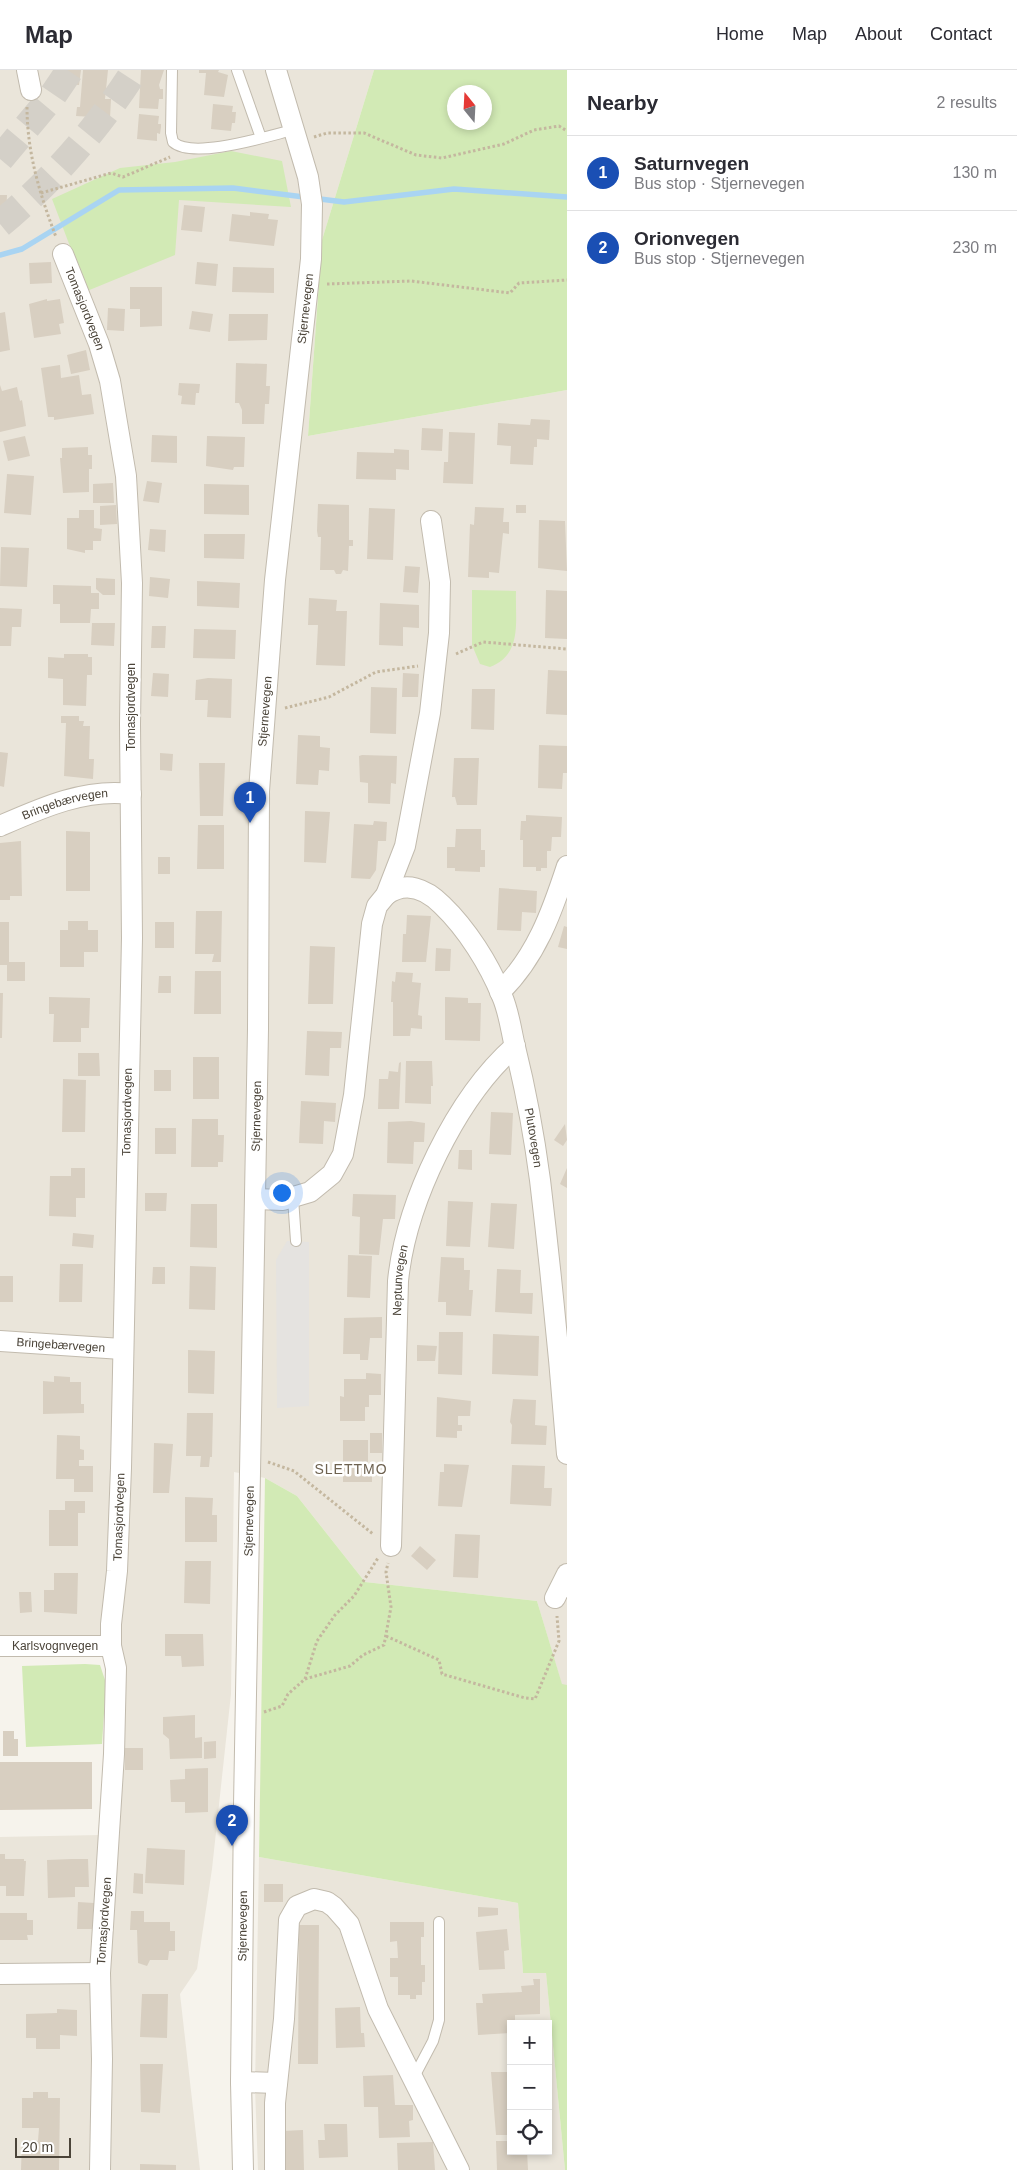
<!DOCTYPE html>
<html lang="en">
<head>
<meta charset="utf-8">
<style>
  :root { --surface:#fff; --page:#f2f2f3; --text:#2b2b33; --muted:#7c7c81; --line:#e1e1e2; --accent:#fc3f1d }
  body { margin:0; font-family:Helvetica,sans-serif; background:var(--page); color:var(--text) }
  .controls { position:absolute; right:15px; bottom:15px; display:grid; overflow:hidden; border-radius:0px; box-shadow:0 2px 8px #0003 }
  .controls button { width:45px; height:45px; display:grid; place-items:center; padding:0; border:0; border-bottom:1px solid var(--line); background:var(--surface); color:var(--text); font:25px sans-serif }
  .compass { position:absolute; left:447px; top:15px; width:45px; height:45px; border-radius:50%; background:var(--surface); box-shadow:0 2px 8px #0003; rotate:342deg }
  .scale { position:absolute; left:15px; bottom:12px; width:56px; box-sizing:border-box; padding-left:5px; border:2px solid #4b4439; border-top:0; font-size:14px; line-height:18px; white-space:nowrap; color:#4b4439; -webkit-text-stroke:4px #fff; paint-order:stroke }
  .you { position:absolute; left:281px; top:1122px; width:18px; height:18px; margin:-12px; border:4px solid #fff; border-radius:50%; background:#1a73e8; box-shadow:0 0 0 8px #1a73e833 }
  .badge { display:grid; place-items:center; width:32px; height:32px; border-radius:50%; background:var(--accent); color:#fff; font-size:16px; font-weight:700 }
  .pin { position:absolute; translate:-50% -41px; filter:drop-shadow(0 1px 2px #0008) }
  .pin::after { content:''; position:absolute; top:26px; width:18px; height:15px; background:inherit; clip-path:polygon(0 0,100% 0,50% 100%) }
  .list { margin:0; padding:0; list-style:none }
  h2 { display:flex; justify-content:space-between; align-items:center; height:65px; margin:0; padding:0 20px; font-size:21px }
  h2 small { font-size:16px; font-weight:400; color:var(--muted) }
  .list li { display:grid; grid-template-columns:32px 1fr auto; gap:15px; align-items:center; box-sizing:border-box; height:75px; padding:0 20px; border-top:1px solid var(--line) }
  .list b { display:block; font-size:19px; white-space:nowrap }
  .list p { margin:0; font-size:16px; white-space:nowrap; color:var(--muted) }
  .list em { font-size:16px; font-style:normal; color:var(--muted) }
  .icon { flex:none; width:28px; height:28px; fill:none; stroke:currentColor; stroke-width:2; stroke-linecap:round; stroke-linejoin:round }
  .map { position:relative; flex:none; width:567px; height:2100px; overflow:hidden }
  header { display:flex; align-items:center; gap:30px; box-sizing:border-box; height:70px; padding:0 25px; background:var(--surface); border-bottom:1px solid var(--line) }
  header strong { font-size:24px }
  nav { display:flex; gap:28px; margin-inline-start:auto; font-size:18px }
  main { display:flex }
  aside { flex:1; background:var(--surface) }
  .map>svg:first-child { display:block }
  .residential { fill:#eae5da; fill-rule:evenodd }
  .green { fill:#d2eab5; fill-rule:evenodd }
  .parking { fill:#e5e3e0 }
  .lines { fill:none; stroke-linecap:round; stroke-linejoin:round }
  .stream { stroke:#a9d4f2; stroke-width:5.5 }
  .building { fill:#d8cfc1 }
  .trunk-tunnel { stroke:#d4d0c8; stroke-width:28; stroke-dasharray:28 14; stroke-linecap:butt }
  .service-casing { stroke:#c2bbae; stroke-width:12 }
  .minor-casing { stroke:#c2bbae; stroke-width:22 }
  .path { stroke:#c4b79f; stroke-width:3; stroke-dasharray:2.5 2.5; stroke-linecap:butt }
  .service { stroke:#fff; stroke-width:10 }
  .minor { stroke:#fff; stroke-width:20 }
  .labels { text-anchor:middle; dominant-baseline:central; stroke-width:5; stroke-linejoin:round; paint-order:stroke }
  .street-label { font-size:12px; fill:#4b4439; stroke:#fff }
  .neighbourhood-label { font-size:14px; letter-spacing:1px; fill:#6e6250; stroke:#fff }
</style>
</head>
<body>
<header>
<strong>Map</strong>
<nav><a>Home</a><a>Map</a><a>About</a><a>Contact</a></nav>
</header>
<main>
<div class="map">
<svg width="567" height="2100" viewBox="0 0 567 2100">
  <rect width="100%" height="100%" fill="#f6f3ec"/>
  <!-- residential -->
  <path class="residential" d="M0 0H374L322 170 308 366 567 320V1615H562L537 1531 365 1512 297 1426 265 1408 234 1402 231 1624 212 1799 197 1899 180 1924 200 2100H0V1767L99 1765 118 1567H0Z
    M259 1787 518 1833 523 1903 546 1902 565 2100H258L255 2018ZM511 1954H548V2081H511Z"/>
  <!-- green -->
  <path class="green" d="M374 0H567V320L308 366 322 170ZM484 22V52H454V22Z
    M231 81 282 91 291 137 179 130 175 185 87 221 52 129 120 98 175 92Z
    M472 520 516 521C515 551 523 584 490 597L480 594 472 575Z
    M265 1408 297 1426 365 1512 537 1531 562 1614 567 1615V2100H565L546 1903H523L518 1833 259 1787Z
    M85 1594 100 1595 106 1613 102 1674 26 1677 22 1596Z"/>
  <!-- parking -->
  <path class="parking" d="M287 1171 309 1172V1336L277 1338 276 1190Z"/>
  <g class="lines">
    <!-- stream -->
    <path class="stream" d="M0 185 22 179 119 120 233 118 344 132 454 119 567 127"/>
  </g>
  <!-- building -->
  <path class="building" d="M61 0H81L79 15 60 14Z
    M83 0H108L105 29H111L110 48 76 46 77 37H80Z
    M141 0H164L159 15 160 19H163V29H159L158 39 139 38Z
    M199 0H219L218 2 228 5 224 27 204 25 206 3H199Z
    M213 34 233 36 232 42H236L235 53H232L231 61 211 59Z
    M139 44 159 46 158 54H161V57L160 64 157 63V71L137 69Z
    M0 125H7L6 148H0Z
    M184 135 205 137 202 162 181 160Z
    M250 142 269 144 268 149 278 150 274 176 229 171 232 144 250 146Z
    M51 192 52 213 30 214 29 193Z
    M197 192 218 194 216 216 195 214Z
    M233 197 274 198V223L232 222Z
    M130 217H162V256L140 257V239H130Z
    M47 229V231L60 229 64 253 59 254 61 264 34 268 29 234Z
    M108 238 125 239 124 261 107 260Z
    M192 241 213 244 210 262 189 259Z
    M5 242 10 280 0 282V243Z
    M229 244H268L267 270 228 271Z
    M86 280 90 300 71 304 67 285Z
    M236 293 267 294 266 316H270L269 334H265L264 354H242V340L239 333H235Z
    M60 295 61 308 79 305 82 325 91 324 94 344 54 350V347H48L41 298Z
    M179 313 200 314 199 323H196L195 335 181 334 182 326 178 325Z
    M0 315 2 321 17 317 20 331 22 330 26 356 0 362Z
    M531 349 550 350 549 370 537 369V377H534L533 395 510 394 511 376 497 375 498 353 530 355Z
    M422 358 443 359 442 381 421 380Z
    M449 362 475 363 473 414 443 413 444 392H448Z
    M152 365 177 366V393L151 392Z
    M25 366 30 386 8 391 3 371Z
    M207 366 245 367 244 397H234L233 400 206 396Z
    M88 377V385H92V399H89V422L63 423 60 388H62V378Z
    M394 379 409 380V400L396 399V410L356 409 357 382 394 383Z
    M7 404 34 406 31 445 4 443Z
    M147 411 162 413 159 433 143 431Z
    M113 413 114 433H93V414Z
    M204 414 249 415V445L204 444Z
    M318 434 349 435V470H353V476H349L348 501 343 500 341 504H336L334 500H320L321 467H318L317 461Z
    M116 435 117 454 100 455V436Z
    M516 435H526V443H516Z
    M475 437 504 438 503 452H509V464L503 463 499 503 489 502V508L468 507 470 454 474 455Z
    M369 438 395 439 393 490 367 489Z
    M79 440H94V458L102 459 101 471H93V480H85V483L67 479V448H79Z
    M539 450 565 451 567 501 538 498Z
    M150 459 166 460 165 482 148 480Z
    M204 464H245L244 489 204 488Z
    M1 477 29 478 27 517 0 516Z
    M405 496 420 497 418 523 403 522Z
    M150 507 170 509 168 528 149 526Z
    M96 508 115 509V525H103L96 519Z
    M197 511 240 513 239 538 197 536Z
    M53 515 91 516V523H99V539H91L90 553H60V534H53Z
    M546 520 567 521V569L545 568Z
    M309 528 337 530 336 541H347L345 596 316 595 318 555H308Z
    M380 533 419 535V558L403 557V576L379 575Z
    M0 538 22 539 21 557H12L11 576H0Z
    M92 553H115L114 576 91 575Z
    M152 556H166L165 578H151Z
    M194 559 236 560 235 589 193 588Z
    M64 584H88V587H92V605H87L86 636 63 635V609L48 608V587L64 588Z
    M548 600 567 601V645L546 644Z
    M153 603 169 604 168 627 151 626Z
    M403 603 419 604 418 627H402Z
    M208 608 232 609 231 648 207 647 208 630H195L196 610Z
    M371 617 397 618 396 664 370 663Z
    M472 619H495L494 660 471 659Z
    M61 646H79V651H84L83 656H90L89 689H94L93 709 64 706 66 653H61Z
    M298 665 320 666V677L330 678 329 701 319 700 318 715 296 714Z
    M539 675 567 676V703H563L562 719 538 718Z
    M0 682 8 683 4 717 0 716Z
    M160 683 173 684 172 701 160 700Z
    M362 685 397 686 396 714 391 713 390 734 368 733V713L360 712 359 686Z
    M454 688H479L477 735H457L455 727H452Z
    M199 693H225L223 746H200Z
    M305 741 330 742 326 793 304 792Z
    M526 745 562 747 561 767H552L551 781H547V798H541V801H536V797H523V770H520L521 751H526Z
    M374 751 387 752 386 771H378L376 800 370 809 351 808 354 754 373 755Z
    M198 755H224V799H197Z
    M456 759H481V780H485V797H480V802L455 801V798H447V777H455Z
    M66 761 90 762V821H66Z
    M21 771 22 826H10V830H0V773Z
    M158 787H170V804H158Z
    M499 818 537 821 536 843 522 842 521 861 497 860Z
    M196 841H222L221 892H212L214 884H195Z
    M407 845 431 846 426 892H402L403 864H406Z
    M68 851H88V860H98V882H84V897H60V860H68Z
    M0 852H9V892H25V911H7V895H0Z
    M155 852H174V878H155Z
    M564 856 567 857V879L558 877Z
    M310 876 335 877 333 934H308Z
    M436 878 451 879 450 901H435Z
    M195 901H221V944H194Z
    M396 902 413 903 412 912 421 913 418 945 422 946V959L411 958 410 966H393V932H391L392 911 395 912Z
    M159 906H171V923H158Z
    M0 923H3L2 968H0Z
    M49 927 90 928 89 958H81V972H53L54 944H49Z
    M445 927 468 928V933H481L480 971 445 970Z
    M307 961 342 962 341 978H330L329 1006 305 1005Z
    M78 983H99L100 1006H78Z
    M193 987H219V1029H193Z
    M406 991H432L433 1016H431V1034L405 1033Z
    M401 992 399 1039H378L379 1009H388L389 1001 398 1002 399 993Z
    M154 1000H171V1021H154Z
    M63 1009 86 1010 85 1062H62Z
    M301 1031 336 1033 335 1052 324 1051 323 1074 299 1073Z
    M491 1042 513 1043 511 1085 489 1084Z
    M192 1049H218V1065H224L223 1092H218V1097H191Z
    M411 1051 425 1053 424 1072H414L413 1094 387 1093 388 1052Z
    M565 1054 567 1070 563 1076 554 1070Z
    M155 1058H176V1084H155Z
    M459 1080H472V1100L458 1099Z
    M71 1098H85V1128H76V1147L49 1146 50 1106H71Z
    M567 1098V1118L560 1114Z
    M145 1123H167L166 1141H145Z
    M353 1124 396 1125 395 1149H383L379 1185 359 1184 360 1147 352 1146Z
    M448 1131 473 1132 470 1177 446 1176Z
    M491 1133 517 1134 514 1179 488 1177Z
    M191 1134H217V1178L190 1177Z
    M73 1163 94 1165 93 1178 72 1176Z
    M348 1185 372 1186 370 1228 347 1227Z
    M441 1187 464 1188V1200H470L469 1220H473L471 1246 446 1245V1232H438Z
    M60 1194H83L82 1232H59Z
    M190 1196 216 1197 215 1240 189 1239Z
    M153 1197H165V1214H152Z
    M497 1199 521 1200 520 1223H533L532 1244 495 1242Z
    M0 1206H13V1232H0Z
    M382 1247V1268H370L368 1290H360V1284H343L344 1248Z
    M439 1262H463L462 1305 438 1304Z
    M493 1264 539 1266 538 1306 492 1304Z
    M417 1275 437 1276 435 1291H417Z
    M188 1280 215 1281 214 1324 188 1323Z
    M366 1303 381 1304V1325H369V1337H365V1351H340V1326L344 1327V1309H366Z
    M54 1306 70 1307V1312H81V1334H84V1343L43 1344V1311L54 1312Z
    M437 1327 471 1331 470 1346H458V1355H462V1361H457V1368L436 1367Z
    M513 1329 536 1330 535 1355 547 1356 546 1375 511 1374 512 1355 510 1352Z
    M187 1343H213L212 1387H210L209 1397H200L201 1386H186Z
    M370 1363H382V1383H370Z
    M57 1365 80 1366V1379L84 1380V1390H79V1396H93V1422H74V1409H56Z
    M343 1370H368V1399H372V1412H343Z
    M154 1373 173 1374 169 1423H153Z
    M444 1394 469 1395 462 1437 438 1436 440 1402H444Z
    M512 1395 545 1396 544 1418H552L551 1436 510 1434Z
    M185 1427 213 1428 212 1445H217V1472H185Z
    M65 1431H85V1443H78V1476H49V1440H65Z
    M455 1464 480 1465 478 1508 453 1507Z
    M420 1476 436 1490 427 1500 411 1486Z
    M185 1491H211L210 1534 184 1533Z
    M54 1503H78L77 1544 44 1542V1520H54Z
    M19 1522H31L32 1542 20 1543Z
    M165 1564H203L204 1596 182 1597 181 1586H165Z
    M195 1645V1668L202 1667V1688L170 1689 169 1669 163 1664V1647Z
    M3 1661H14V1669H18V1686H3Z
    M216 1671V1688L204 1689V1672Z
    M125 1678H143V1700H125Z
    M0 1692H92V1739L0 1740Z
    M208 1698V1742L185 1743V1732H171L170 1710 185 1709V1699Z
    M147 1778 185 1780 184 1815 145 1813Z
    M0 1784H5V1789H24V1791H26L24 1826H6V1816H0Z
    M72 1789H88L89 1817H75V1827L48 1828 47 1790Z
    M134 1803 143 1804V1824L133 1823Z
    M264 1814H283V1832H264Z
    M78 1832 94 1833 93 1859H77Z
    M478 1837 498 1838V1845L478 1847Z
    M131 1841H144V1852H170V1861H175V1881H169L168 1890H150L147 1896 138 1893 137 1860H130Z
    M0 1843H27V1850H33V1865H27L28 1870H0Z
    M390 1852H424V1867H421V1895H425V1912H422V1925H416V1929H410V1925H398V1907H390V1888H398L397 1871 390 1872Z
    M299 1855H319L318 1994H298Z
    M507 1859 509 1880 504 1881 505 1899 479 1900 476 1862Z
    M533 1909H540V1944L515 1945V1954H511V1963L478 1965 476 1933H483L482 1924 522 1922 521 1916 534 1915Z
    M142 1924H168L167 1968 140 1967Z
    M360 1937 361 1963H364L365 1977 336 1978 335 1938Z
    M57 1939 77 1940V1966L60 1965V1979H36V1968H26V1944L57 1943Z
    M140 1994H163L160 2043 141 2042Z
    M491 2002H511V2065H496Z
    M393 2005 395 2035H413V2050L409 2051 410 2067 379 2068 378 2037H364L363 2006Z
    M33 2022H48V2028H60L59 2100H21L22 2071H38L39 2058H22V2028H33Z
    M324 2054H347L348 2087 319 2088 318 2070H325Z
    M303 2060 304 2100H284L283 2061Z
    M496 2071H511V2081H527L528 2100H497Z
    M433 2072 435 2100H398L397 2073Z
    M140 2094 176 2095V2100H140Z"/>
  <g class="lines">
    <!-- trunk-tunnel -->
    <path class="trunk-tunnel" d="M0 89 51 28 70 0
      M0 154C52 111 99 57 135 0"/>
    <!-- service casing -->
    <g class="service-casing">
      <path id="service" d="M172 0 171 63 173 72C193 90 268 66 293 60
        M237 0 261 68
        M293 1128 296 1171
        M414 2007 433 1971 439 1950V1852"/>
    </g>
    <!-- minor casing -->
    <g class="minor-casing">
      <g id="minor">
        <path d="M27 0 31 20"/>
        <path id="s1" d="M63 184 99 274 110 311 126 406 132 513 130 654 132 868 121 1398 117 1501 111 1554V1576L116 1598 114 1684 100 1903 102 1989 100 2100"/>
        <path id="s2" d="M0 756C41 738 85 718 131 724"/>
        <path id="s3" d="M386 825C406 810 426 819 442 835 467 859 489 894 502 926 509 942 511 960 515 977 526 1021 534 1065 540 1110 551 1202 560 1293 567 1384"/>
        <path d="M500 922C536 887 552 842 567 796"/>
        <path d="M255 1129 283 1130 310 1122 332 1104 343 1084 354 1025 372 854 377 836 386 825 405 776 430 643 439 563 440 512 431 451"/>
        <path id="s4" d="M0 1271 122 1279"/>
        <path id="s5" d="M391 1476 398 1211C406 1132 456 1028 515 976"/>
        <path d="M555 1528 567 1504"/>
        <path id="s6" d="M0 1576H111"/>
        <path d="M0 1904 100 1903"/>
        <path d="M241 2012 277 2013"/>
        <path id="s7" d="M243 2100 241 2012 244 1735 258 959 259 721 275 510 311 189 312 134 308 107 276 0"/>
        <path d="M275 2100V2033L284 1949 289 1850 297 1836 314 1829 327 1832 334 1837 349 1854 378 1939 459 2100"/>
      </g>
    </g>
    <!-- path -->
    <path class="path" d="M27 37C27 83 40 125 56 167
      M314 67 327 63H364L416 85 442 88 504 74 534 60 559 56 567 61
      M41 123 111 103 123 107 170 87
      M327 214 411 211 510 223 519 213 567 210
      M456 584 483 572 567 579
      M285 638 329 627 376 602 418 596
      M268 1392 294 1401 373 1464
      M386 1566 439 1590 442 1604 525 1628 535 1629 559 1571 557 1546
      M305 1609 317 1571 335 1545 354 1526 378 1488
      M264 1642 282 1636 288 1624 305 1609 350 1596 363 1585 384 1575 391 1537 386 1502 388 1493"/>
    <!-- service -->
    <use href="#service" class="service"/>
    <!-- minor -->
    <use href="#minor" class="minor"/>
  </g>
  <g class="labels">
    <!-- street labels -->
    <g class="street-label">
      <text stroke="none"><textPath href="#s7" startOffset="1864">Stjernevegen</textPath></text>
      <text stroke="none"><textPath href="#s1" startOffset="59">Tomasjordvegen</textPath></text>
      <text transform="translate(131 637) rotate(-90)">Tomasjordvegen</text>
      <text stroke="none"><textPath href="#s7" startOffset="1459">Stjernevegen</textPath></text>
      <text stroke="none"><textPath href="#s2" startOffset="69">Bringebærvegen</textPath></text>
      <text transform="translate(127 1042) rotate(-89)">Tomasjordvegen</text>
      <text stroke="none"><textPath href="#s7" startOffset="1054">Stjernevegen</textPath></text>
      <text stroke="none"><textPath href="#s3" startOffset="318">Plutovegen</textPath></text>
      <text stroke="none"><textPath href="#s5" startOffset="266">Neptunvegen</textPath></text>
      <text stroke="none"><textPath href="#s4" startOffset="61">Bringebærvegen</textPath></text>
      <text transform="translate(119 1447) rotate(-88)">Tomasjordvegen</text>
      <text stroke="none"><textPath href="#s7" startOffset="649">Stjernevegen</textPath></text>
      <text stroke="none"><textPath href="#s6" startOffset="55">Karlsvognvegen</textPath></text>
      <text transform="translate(104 1851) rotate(-86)">Tomasjordvegen</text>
      <text stroke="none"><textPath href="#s7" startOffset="244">Stjernevegen</textPath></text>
    </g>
    <!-- neighbourhood labels -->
    <g class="neighbourhood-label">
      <text x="351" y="1399">SLETTMO</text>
    </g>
  </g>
</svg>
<div class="controls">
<button>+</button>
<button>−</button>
<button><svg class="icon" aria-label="locate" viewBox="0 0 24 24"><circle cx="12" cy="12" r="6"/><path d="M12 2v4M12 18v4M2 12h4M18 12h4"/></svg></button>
</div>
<svg class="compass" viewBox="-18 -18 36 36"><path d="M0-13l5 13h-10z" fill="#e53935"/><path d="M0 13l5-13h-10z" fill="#7c7c81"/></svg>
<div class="scale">20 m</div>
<div class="you"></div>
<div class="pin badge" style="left:250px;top:753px;background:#1a4fb4">1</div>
<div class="pin badge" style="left:232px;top:1776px;background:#1a4fb4">2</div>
</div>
<aside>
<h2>Nearby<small>2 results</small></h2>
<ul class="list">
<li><span class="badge" style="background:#1a4fb4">1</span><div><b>Saturnvegen</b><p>Bus stop · Stjernevegen</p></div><em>130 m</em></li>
<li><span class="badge" style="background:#1a4fb4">2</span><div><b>Orionvegen</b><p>Bus stop · Stjernevegen</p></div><em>230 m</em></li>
</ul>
</aside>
</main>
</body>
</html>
